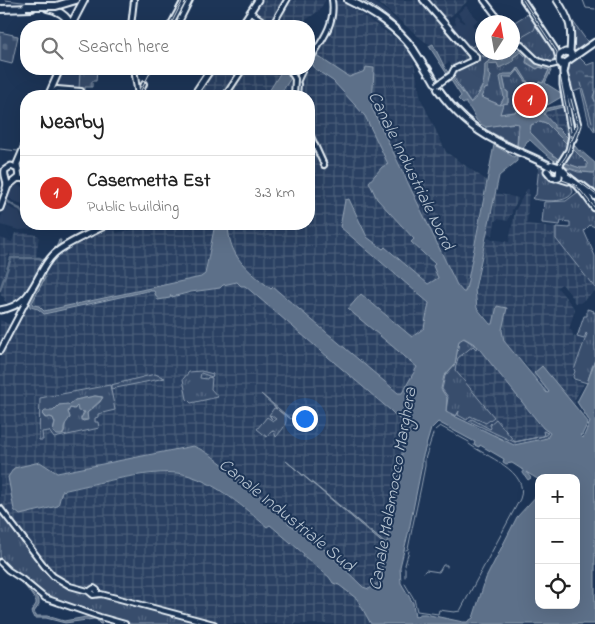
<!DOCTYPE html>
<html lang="en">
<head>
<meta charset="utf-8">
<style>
  :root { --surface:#fff; --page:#f2f2f2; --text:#222; --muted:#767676; --line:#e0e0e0; --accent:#d93025 }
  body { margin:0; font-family:"Indie Flower",sans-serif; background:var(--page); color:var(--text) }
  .controls { position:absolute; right:15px; bottom:15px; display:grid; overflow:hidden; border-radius:10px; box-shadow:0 5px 20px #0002 }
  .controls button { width:45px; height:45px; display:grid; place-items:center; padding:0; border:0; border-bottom:1px solid var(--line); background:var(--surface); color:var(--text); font:25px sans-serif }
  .compass { position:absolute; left:475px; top:15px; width:45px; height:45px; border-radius:50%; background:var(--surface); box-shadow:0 5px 20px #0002; rotate:11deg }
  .you { position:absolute; left:304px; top:418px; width:18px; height:18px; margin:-12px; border:4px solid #fff; border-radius:50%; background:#1a73e8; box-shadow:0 0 0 8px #1a73e833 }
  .badge { display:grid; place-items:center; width:32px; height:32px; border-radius:50%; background:var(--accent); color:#fff; font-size:16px; font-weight:700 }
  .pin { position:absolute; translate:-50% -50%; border:2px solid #fff; box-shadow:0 1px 5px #0006 }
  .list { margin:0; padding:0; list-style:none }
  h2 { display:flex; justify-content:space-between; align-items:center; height:65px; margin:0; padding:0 20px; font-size:21px }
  h2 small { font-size:16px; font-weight:400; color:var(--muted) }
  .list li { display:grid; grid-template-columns:32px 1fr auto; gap:15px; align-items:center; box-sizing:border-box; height:75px; padding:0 20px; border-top:1px solid var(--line) }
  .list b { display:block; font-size:19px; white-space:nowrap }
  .list p { margin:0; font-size:16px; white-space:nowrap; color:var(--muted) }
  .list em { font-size:16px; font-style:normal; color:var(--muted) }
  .icon { flex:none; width:28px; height:28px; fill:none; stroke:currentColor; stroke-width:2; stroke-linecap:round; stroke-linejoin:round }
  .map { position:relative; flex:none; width:595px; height:624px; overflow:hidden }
  .search { position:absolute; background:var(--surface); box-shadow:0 5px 20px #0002; left:20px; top:20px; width:295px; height:55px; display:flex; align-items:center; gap:12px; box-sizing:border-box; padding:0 18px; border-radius:20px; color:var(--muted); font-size:19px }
  .panel { position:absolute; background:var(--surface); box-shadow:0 5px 20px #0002; left:20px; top:90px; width:295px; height:140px; border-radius:20px }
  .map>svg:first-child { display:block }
  .built { fill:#2a4162 }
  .industrial { fill:url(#industrial-grid) }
  .grass { fill:url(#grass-tufts); stroke:#909fb2; fill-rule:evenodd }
  .cemetery { fill:url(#cemetery-stones); stroke:#909fb2 }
  .park { fill:url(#park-crowns); stroke:#909fb2 }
  .garden { fill:#374d6c; stroke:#909fb2 }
  .water { fill:#5d7089; stroke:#95a4b5; fill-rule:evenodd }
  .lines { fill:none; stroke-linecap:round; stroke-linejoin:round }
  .stream { stroke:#95a4b5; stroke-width:1 }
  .canal { stroke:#5d7089; stroke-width:2.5 }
  .minor-casing { stroke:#e8f1f8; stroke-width:8 }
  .major-casing { stroke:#e8f1f8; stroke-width:9 }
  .highway-casing { stroke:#e8f1f8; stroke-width:10 }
  .minor { stroke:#1d3557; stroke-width:4 }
  .major { stroke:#1d3557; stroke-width:5 }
  .highway { stroke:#1d3557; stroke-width:6 }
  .tram { stroke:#e8f1f8; stroke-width:1 }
  .rail { stroke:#e8f1f8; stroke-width:1 }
  .minor-bridge-casing { stroke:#e8f1f8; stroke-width:8; stroke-linecap:butt }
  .major-bridge-casing { stroke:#e8f1f8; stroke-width:9; stroke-linecap:butt }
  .highway-bridge-casing { stroke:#e8f1f8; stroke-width:10; stroke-linecap:butt }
  .minor-bridge { stroke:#1d3557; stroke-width:4 }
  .major-bridge { stroke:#1d3557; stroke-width:5 }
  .highway-bridge { stroke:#1d3557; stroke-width:6 }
  .labels { text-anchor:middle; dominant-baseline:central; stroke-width:4; stroke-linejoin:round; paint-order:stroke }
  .water-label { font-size:18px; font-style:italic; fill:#b7c4d1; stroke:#1d3557 }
</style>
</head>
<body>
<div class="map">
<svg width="595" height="624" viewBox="0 0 595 624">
  <defs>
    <pattern id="industrial-grid" width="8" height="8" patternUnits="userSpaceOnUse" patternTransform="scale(1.25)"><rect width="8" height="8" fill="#2a4162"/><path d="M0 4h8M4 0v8" fill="none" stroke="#495d79"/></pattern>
    <pattern id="grass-tufts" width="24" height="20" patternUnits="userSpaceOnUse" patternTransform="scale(1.25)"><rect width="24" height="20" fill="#374d6c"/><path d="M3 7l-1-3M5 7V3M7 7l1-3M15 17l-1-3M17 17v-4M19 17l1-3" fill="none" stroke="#546782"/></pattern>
    <pattern id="cemetery-stones" width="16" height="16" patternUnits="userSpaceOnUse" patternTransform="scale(1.25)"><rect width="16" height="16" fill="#374d6c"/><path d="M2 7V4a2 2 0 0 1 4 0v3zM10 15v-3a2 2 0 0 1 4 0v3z" fill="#546782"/></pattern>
    <pattern id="park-crowns" width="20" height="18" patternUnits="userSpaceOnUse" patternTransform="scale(1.25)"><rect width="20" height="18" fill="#374d6c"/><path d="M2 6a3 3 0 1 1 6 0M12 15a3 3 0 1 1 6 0" fill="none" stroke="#546782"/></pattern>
  </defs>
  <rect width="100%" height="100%" fill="#1d3557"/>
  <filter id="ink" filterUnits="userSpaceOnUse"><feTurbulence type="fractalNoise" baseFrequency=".02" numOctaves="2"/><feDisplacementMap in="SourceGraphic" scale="10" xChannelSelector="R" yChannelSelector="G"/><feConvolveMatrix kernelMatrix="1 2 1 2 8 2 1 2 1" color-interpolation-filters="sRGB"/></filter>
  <g filter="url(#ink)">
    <!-- built -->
    <path class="built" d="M342 0H371L389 13 413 39 406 44Z
      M466 6 478 20 472 25 478 31 472 37 477 43 472 48 467 47 449 27 456 24 454 18 456 16 463 23 465 22 458 13Z
      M62 69 80 71 79 90 58 87Z
      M26 175V215L21 204 13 201 9 197 13 185 23 187Z
      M7 205 12 209 19 211 21 217 26 221V224H30L31 229 19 230 0 225V219Z"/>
    <!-- industrial -->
    <path class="industrial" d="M259 0H325L320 10 297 26H251L257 17 250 13Z
      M333 0H340L407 46 411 51 413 58 421 99 446 152 486 180 467 285 465 292H463L457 285 372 108 374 68 349 78 314 55 315 69 333 81 365 116 388 164 382 167 414 239 411 242 435 265 433 266 438 278 428 284 385 247 383 249 367 237 350 199 347 200 340 228 429 303 424 328 412 338 361 294 417 367 402 393H398L273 287 271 290 248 271 236 256 229 235 228 224H309V96H279L297 69H309V52L315 54 332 24 334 14Z
      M375 0H469L443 23 468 59 452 66 449 62 444 65 434 43 431 45 424 41Z
      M214 69H280L281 72 266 96H196Z
      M565 107 571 140 558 128H554V125L544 114 547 111Z
      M527 189H529L527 224 556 227V239L595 287V291L580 303H575L573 300 574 299 562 284 557 287 575 309 569 329 572 331 573 336 584 339 571 379 584 384 574 401 575 403 573 405 542 366 549 392 547 393 530 372 531 370 522 360H519L504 341 502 330 507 308 493 325 478 308 476 291 487 238 509 242 515 211Z
      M496 193 518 198V200L512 210V215H510L508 221 498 219 495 221 493 235 488 233 494 197H495Z
      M112 224H114L116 233 137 229V224H215L204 275 201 277 45 311 38 306 33 305 32 302 46 273V270L53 259 60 252Z
      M15 233 33 234 39 236 36 257H10V251L0 287V238L12 242Z
      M13 258 38 259 45 261 40 268 41 273 16 300 9 305 4 300 5 298 0 295 11 261Z
      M237 282 241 286H245L390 410 398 418 404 429 401 460 398 480 395 485 389 516 391 522 379 583 369 589 363 587 338 563 298 529 297 530 288 522V520L242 481H240L234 477V474L224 465 202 449 193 446 57 473 58 506 61 491 120 479 168 472 186 474 218 488 267 527 269 525 305 555 303 556 329 577 330 581 333 583 339 584 357 599 371 624H218L72 585 54 575 45 566 0 506V320L15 327 24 310 29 307 38 309 45 314 147 291H154L172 295V297L219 288 223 285Z
      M464 338 476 345 543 428 550 433 548 438 514 445 445 412 447 398 441 389 444 376 455 364 459 341Z"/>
    <!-- grass -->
    <path class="grass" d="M529 13 556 52V62L553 64 537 60 513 35 512 32 522 37 536 25Z
      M477 43 481 46 479 51 491 53V56H482L490 57V60L485 64V81L476 97 474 98 471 102 469 101 452 75 454 71 478 59V53L476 54 467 47 470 45 472 47Z
      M521 52 527 58 526 63 537 69 539 67 549 70 543 83 539 82 536 88 529 84 517 68 513 74 502 75 504 98 500 105 481 97 491 76 488 74 487 64 497 63 499 67Z
      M518 70 527 83 526 86 531 92 537 91 546 96 533 106 528 103H523L515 112 499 114 503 104 508 103V92L506 91 503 76 512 77Z
      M540 121 546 123 570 146 562 162 549 152 530 132 531 125Z
      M518 123 517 146 485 129 487 126Z
      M571 147 589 165 587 168H580L563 162Z
      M536 165H540L551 177 571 184 573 192C567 204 544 201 533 199L532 198 536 195 539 166Z
      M562 166 578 172 595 173V191L561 167Z
      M578 192 581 193 595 210V227L590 225 584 231 595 256V288L556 239V227L570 228V222L561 221 560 225 542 223 544 202 566 201Z
      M587 309 594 311 593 313 595 312V359L587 383 574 379 573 377 575 371 574 370 587 334 586 333 584 339 577 337 584 316H587Z
      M461 338 465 339 477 347 476 349 473 346 458 358 455 370 494 417 486 423 470 416 467 420 458 415 459 411 456 416 446 411 448 397 442 389 445 376 455 364 459 341Z
      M201 371 213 374 212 377 201 373 200 378 207 379 208 377 212 378 211 389 218 397 191 403 187 399 183 379 189 372Z
      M155 374 165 378 111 389V385Z
      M110 385 115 410 98 414V417L95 418V422H98L99 428 54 438 49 431 42 432 43 440H39L40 398ZM95 396 103 397 100 402 87 413V420L83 421 81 419 84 411 76 406 75 409 70 408 68 412 70 418C62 424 67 428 63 435L53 430 55 423 53 418 50 417 45 418 42 414 53 411 59 405H69L75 400Z
      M261 394 291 419 278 410 286 417C287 426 281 431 276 437L274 431 271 432 267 437 257 429 267 417 273 421 276 419 271 415 270 416 272 419 269 415 274 408 277 409Z
      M472 419 490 429 491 428 490 424 496 419 515 442 544 436 543 431 548 433 544 436 514 442 469 421Z
      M0 512 45 571 62 585 94 595 207 624H132L110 619 45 597 6 567 0 560Z"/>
    <!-- cemetery -->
    <path class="cemetery" d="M0 32 18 36 12 64 0 61Z"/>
    <!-- park -->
    <path class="park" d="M567 13 589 44 577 51 572 50Z
      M578 56 587 65 595 62V132L589 123 581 89 571 93 565 71 568 63Z
      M62 69H97L96 81H92V87H85V92L79 90 80 71Z"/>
    <!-- garden -->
    <path class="garden" d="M529 13 536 25 534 30 522 37 513 32V23Z"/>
    <!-- water -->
    <path class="water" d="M433 44 445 68 470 103C483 94 485 79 485 64L490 61 491 53H494L493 60H503L520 48 534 61 550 67 551 71 545 83 561 93 560 77 563 96 539 110 563 105V107L546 111 544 114 554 125V128H558L571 141 579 151 580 150 595 163V173C566 172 551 160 530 140L527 141 522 151 517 155V161L499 176 475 289 477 308 490 324H493L497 306 507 308 502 330 504 341 547 393 549 392 534 373 542 366 588 422 582 435H580L583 438 590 422 577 402 587 383 595 360V624H371L357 599 339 585 333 583 329 577 305 557H303L304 554 270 525 267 527C243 507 218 484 187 475 160 466 91 485 62 491L58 506 20 515 14 510 8 477 14 468 40 462 57 473 193 446C208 451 222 464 235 474V477L240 481 242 480 289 521 288 523 296 529 298 527 300 531 323 548 363 587 369 589 379 582 386 546 286 461 386 544C393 525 385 496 398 480L405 433 400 420 390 410 245 286H241L237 282 223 285 220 288 191 292 172 297 171 295 170 298 158 300 154 291H147L44 314 38 309 30 307 29 303 43 276 40 268C46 260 57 249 59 240H61L59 248 42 270 45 278 32 303 33 305 39 306 44 311 201 277 205 274 215 224H228C229 258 247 269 271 289L273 287 398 393H402L417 367 348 309 361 294 412 337 424 328 429 303 340 227 345 200 349 199 367 237 383 249 385 247 428 284 438 278 433 266 435 264 411 242 414 239 377 199 369 182 382 167 388 164 365 116 333 81 315 69 311 61 314 55H316L349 77 365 71 366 67 374 68 372 108 457 285 463 292H465L467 285 494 145 514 157 518 151 517 147 519 124 512 123 486 127C474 121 477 120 471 110 470 108 467 106 466 104V102L463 104 458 99 461 96 429 46ZM521 52 527 58 526 62 537 69 540 67 549 70 543 83 539 82 536 88 529 84 519 68 513 74H504L500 77 504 98 500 105 481 97 485 89 488 88 491 76 488 74V64L497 63 499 68 514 61 513 57ZM518 70 527 83 526 86 531 92 537 91 546 96 533 106 528 103H523L515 112 500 114 503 104 508 103V92L506 91 503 77H512ZM540 121 546 123 569 146 561 161 549 152 530 132 531 125ZM571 147 587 163V168H580L563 162ZM464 338 476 345 543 428 550 433 547 438 514 445 446 412 447 398 441 389 444 376 455 364 459 341ZM438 422 475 442 474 445 479 447 480 445 504 459 503 462 506 464 512 463 523 470V473L528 480 531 478 526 472 539 480V478H576V605H539V493L517 517 486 578 473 618 467 622H463L425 614H420L415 617 413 603 401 583 400 567 409 530 422 465V459L431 429Z
      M280 69H297L279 96H266L281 72Z
      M95 396 102 397V399L87 413 88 420H81V418L85 412 78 411 77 406 74 409 70 408 68 412 70 417C67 423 63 424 64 432L62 435H57L53 432 55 423 53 418 50 417 46 418 42 414 45 411H53L59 405 68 404 69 405 75 400Z
      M0 563 28 585 32 594 39 600V605L34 612 36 616H47L64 621 92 616 99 618 102 624H100L96 619H94L65 623 46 618H34L31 612 36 604V601L23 583 0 567Z"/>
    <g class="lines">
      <!-- stream -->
      <path class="stream" d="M5 0 31 3
        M583 0 586 8 595 9
        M587 77H595
        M581 83 592 122
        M595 91 593 97 595 101
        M594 126 595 129
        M0 149 18 151
        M23 154 26 162
        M435 430 440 426 469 442
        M25 543 50 576 69 587
        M406 550 408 549C413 522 420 494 425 466V459L433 434
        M407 557 409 551
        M405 565 407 558
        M405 568V577
        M424 572 426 570 439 572 443 565H447V567
        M405 584 414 599 417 611 438 614 439 610 454 612 460 611 520 499C531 471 484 456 469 444
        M100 596 111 599"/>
      <!-- canal -->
      <path class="canal" d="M0 197C8 200 12 206 20 209L24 216 26 218
        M33 224 35 228
        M0 290 11 258H39L46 261"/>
      <!-- minor casing -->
      <g class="minor-casing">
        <path id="minor" d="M423 0 471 55 472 59H476V56L466 48 425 0
          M484 0 501 22
          M523 0 556 50 558 57
          M250 12 269 25
          M273 24 287 0
          M131 26 134 0
          M170 26 184 0
          M177 26 190 0
          M512 36 538 61 551 65 560 63
          M309 61C321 42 336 24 332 0
          M134 69 138 96
          M451 75 454 69 473 60
          M295 87 303 69
          M51 94 57 89 81 91
          M139 96 144 84
          M225 96 243 69
          M297 96 298 84
          M309 132 324 165
          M18 179H26
          M0 351 31 292
          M0 508 45 567 53 576 70 586 88 591 93 595 101 594 214 624
          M0 562 8 570 22 579 45 598 100 617 125 624
          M92 594 91 590 94 588 97 590 96 594"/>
      </g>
      <!-- major casing -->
      <g class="major-casing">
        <path id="major" d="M557 0C571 21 572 28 570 52
          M241 26 258 0
          M572 58 571 53 565 52 560 55 558 59 560 63H565L595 42
          M566 63 564 73 578 125 573 139
          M48 96 60 69
          M193 96 211 69
          M559 166 569 150 572 136 563 85V67L560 63
          M547 171 552 177
          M555 177 568 181
          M6 188C9 181 3 177 5 170L11 166 18 169
          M0 208 8 186 19 177 17 164 26 143
          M0 310C36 305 34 273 54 254 65 243 94 232 108 224"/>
      </g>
      <!-- highway casing -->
      <g class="highway-casing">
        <path id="highway" d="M348 0C373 12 396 26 413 49
          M47 8C56 9 68 16 70 25
          M0 9 32 8
          M72 23 84 0
          M427 68 435 82
          M438 89C453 110 471 128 495 140 520 154 550 162 573 181 582 188 588 199 595 208
          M581 185 595 196"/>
      </g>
      <!-- minor -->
      <use href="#minor" class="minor"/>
      <!-- major -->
      <use href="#major" class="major"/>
      <!-- highway -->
      <use href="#highway" class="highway"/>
      <!-- tram -->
      <path class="tram" d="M523 0 557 52 556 62 560 75 572 137 566 156 559 166 552 170V174L554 177 576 185 595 208
        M170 26 183 0
        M138 96 152 69
        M571 99 578 126 572 140"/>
      <!-- rail -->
      <path class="rail" d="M362 0C382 12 400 24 414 44 432 69 443 97 467 118 490 138 517 147 544 160 562 169 579 181 595 194"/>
      <!-- minor-bridge casing -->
      <g class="minor-bridge-casing">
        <path id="minor-bridge" d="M289 69 295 79 294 96
          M437 85 451 75"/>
      </g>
      <!-- major-bridge casing -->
      <g class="major-bridge-casing">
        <path id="major-bridge" d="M552 177 555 178 559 177 560 166"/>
      </g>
      <!-- highway-bridge casing -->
      <g class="highway-bridge-casing">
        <path id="highway-bridge" d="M26 6H56L76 0
          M413 49 429 74
          M552 165 558 167
          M560 168 565 173"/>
      </g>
      <!-- minor-bridge -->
      <use href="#minor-bridge" class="minor-bridge"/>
      <!-- major-bridge -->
      <use href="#major-bridge" class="major-bridge"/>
      <!-- highway-bridge -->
      <use href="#highway-bridge" class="highway-bridge"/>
    </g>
  </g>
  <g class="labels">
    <!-- water labels -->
    <g class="water-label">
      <text transform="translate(410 171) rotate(64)">Canale Industriale Nord</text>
      <text transform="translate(394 489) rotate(-80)">Canale Malamocco Marghera</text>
      <text transform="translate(286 516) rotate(39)">Canale Industriale Sud</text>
    </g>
  </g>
</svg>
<div class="controls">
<button>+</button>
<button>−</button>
<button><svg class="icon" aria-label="locate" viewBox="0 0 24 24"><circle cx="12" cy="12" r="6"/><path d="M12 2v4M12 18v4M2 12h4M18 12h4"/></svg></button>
</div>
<svg class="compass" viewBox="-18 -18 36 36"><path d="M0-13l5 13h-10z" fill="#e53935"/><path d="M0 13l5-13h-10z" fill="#767676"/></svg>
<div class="you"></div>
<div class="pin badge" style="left:530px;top:100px">1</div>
<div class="search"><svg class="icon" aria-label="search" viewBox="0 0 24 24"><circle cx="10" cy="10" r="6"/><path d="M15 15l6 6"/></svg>Search here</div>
<section class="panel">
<h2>Nearby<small></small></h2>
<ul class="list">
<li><span class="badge">1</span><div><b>Casermetta Est</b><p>Public building</p></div><em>3.3 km</em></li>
</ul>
</section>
</div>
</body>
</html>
